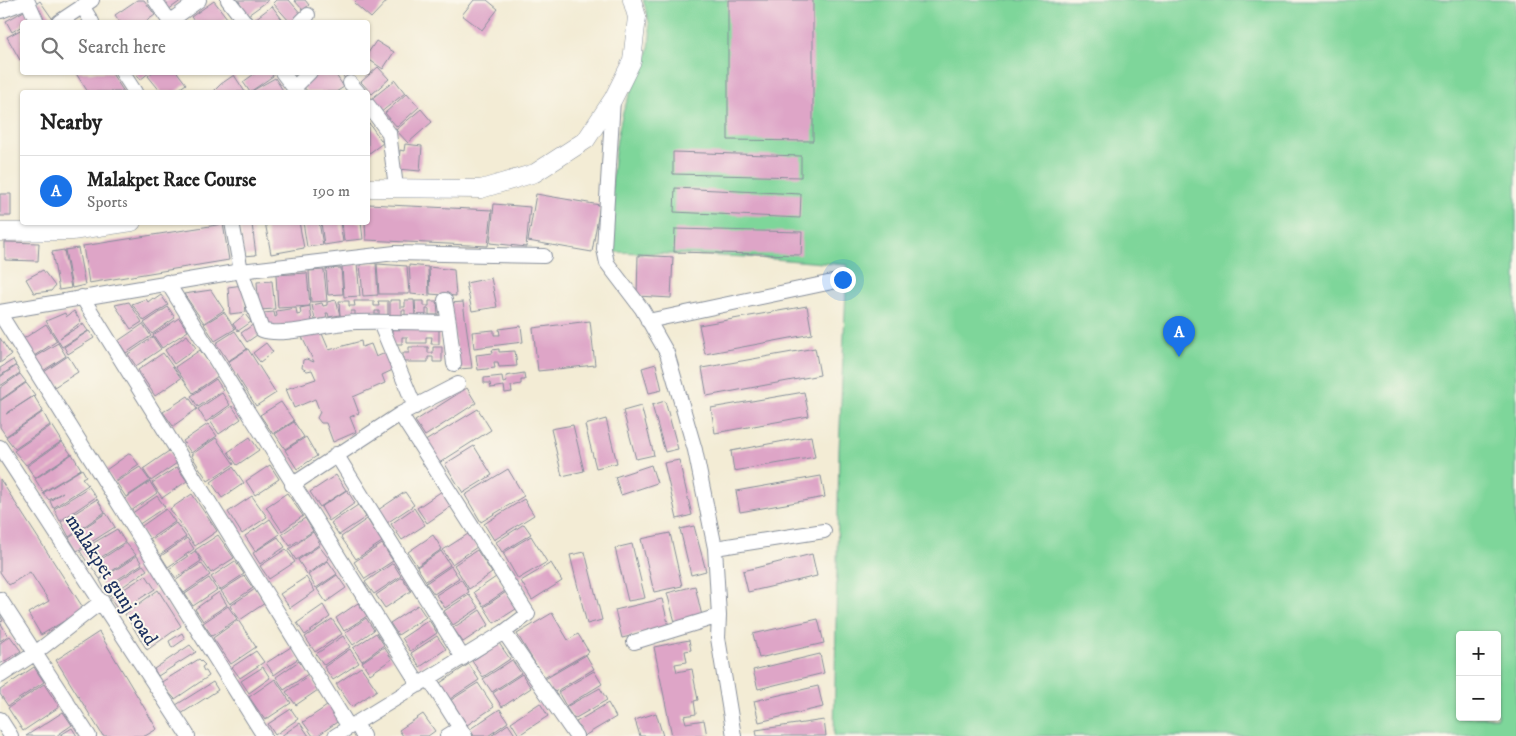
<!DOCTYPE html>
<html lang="en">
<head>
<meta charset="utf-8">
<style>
  :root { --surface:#fff; --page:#f6f6f6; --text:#222; --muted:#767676; --line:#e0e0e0; --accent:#1a73e8 }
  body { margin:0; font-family:"IM FELL DW Pica",serif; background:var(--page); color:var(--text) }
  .controls { position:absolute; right:15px; bottom:15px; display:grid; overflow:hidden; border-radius:5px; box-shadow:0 1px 4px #0004 }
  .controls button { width:45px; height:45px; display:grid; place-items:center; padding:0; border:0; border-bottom:1px solid var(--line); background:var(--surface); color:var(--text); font:25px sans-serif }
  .you { position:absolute; left:842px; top:279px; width:18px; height:18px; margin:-12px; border:4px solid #fff; border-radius:50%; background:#1a73e8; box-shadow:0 0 0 8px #1a73e833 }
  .badge { display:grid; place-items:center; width:32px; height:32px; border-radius:50%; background:var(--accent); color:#fff; font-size:16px; font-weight:700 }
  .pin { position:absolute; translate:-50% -41px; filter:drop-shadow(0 1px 2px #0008) }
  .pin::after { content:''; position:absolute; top:26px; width:18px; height:15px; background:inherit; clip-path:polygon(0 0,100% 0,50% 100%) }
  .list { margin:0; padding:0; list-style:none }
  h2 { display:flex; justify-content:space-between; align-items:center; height:65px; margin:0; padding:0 20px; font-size:21px }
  h2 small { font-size:16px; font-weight:400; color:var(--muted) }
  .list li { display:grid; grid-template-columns:32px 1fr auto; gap:15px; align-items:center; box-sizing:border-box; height:70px; padding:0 20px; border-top:1px solid var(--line) }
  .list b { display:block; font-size:19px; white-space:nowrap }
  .list p { margin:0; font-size:16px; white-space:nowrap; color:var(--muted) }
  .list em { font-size:16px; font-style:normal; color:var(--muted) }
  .icon { flex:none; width:28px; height:28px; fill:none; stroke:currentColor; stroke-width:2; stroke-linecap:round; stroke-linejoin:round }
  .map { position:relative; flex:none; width:1516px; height:736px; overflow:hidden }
  .search { position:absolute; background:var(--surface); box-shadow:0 1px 4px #0004; left:20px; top:20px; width:350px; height:55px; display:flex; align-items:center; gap:12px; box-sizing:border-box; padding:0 18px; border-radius:5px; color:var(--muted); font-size:19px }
  .panel { position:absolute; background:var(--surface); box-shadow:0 1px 4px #0004; left:20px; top:90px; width:350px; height:135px; border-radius:5px }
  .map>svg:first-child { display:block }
  .green { fill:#7ed69a; stroke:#4c827c; fill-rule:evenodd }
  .building { fill:#dea5c7 }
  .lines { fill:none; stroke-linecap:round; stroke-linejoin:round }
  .minor-casing { stroke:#878e9a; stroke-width:16 }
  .tertiary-casing { stroke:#878e9a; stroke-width:19 }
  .minor { stroke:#fff; stroke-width:14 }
  .tertiary { stroke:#fff; stroke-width:18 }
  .labels { text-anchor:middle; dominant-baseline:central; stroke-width:4; stroke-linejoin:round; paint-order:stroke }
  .street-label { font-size:20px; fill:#1b2f5e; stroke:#fbf7ec }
</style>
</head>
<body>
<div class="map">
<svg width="1516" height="736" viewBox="0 0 1516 736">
  <rect width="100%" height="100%" fill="#fbf7ec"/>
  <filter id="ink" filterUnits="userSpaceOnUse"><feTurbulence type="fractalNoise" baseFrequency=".02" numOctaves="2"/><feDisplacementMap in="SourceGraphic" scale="10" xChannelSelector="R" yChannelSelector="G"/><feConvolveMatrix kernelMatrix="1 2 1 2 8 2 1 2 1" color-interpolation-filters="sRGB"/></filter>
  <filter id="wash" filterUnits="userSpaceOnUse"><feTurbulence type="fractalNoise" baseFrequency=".0096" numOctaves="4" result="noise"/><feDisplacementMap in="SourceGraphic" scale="20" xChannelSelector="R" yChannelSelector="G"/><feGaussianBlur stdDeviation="1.12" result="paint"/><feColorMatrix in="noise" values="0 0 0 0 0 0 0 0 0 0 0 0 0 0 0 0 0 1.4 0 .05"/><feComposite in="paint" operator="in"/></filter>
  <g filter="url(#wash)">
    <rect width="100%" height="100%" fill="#f3ecd5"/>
    <!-- green -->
    <path class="green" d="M643 0H1516V736H834L839 449 847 265 749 257 614 252C609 207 611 160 622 116 629 87 653 60 650 30 649 20 646 10 643 0ZM1460 635H1497V717H1460Z"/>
    <g id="blocks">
      <!-- building -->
      <path class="building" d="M137 0H144L155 15 145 22H120L115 15Z
        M161 0H182L168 10Z
        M238 0H269L248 15Z
        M276 0H289L302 15 294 22H290L273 3Z
        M294 0H305L309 5 303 10Z
        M357 0H388L371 18 354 3Z
        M474 0H487L498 9 482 30 462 15Z
        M728 0H813V141L728 140Z
        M40 1 54 21 51 22H44L33 6Z
        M214 1 227 18 221 22H195L191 17Z
        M272 6 284 22H257L255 19Z
        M26 10 30 22H22V26L12 32 6 21Z
        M22 29V59L20 60 7 37Z
        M376 41 394 52 383 69 368 59V53Z
        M378 67 389 79 372 94 361 82Z
        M75 72H111L124 92H88Z
        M135 72H150L140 80Z
        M153 72H177L186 84 175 92H161L148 76Z
        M257 72H271L273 76 250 92 243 82Z
        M319 72H334L344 87 336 92H308L302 85Z
        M340 72H355L346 80Z
        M234 75 245 92H215L214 91 221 84Z
        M275 78 284 92H250Z
        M395 80 405 93 380 113 370 100Z
        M407 93 419 107 397 127 385 113Z
        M421 109 432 122 408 143 396 130Z
        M369 123 383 143 368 154V124Z
        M405 144 422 146 420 171 398 169 400 150 404 151Z
        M673 152 801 156V177L673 174Z
        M675 188 801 194 800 218 674 212Z
        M0 194H11V216H0Z
        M536 194 600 205 592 252 528 241Z
        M368 204 492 210 488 246 366 240 365 222H368Z
        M494 204 530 207 526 247 490 243Z
        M265 222H299L304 248 271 254Z
        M303 222H319L323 245 307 247Z
        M321 222H340L343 242 324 245Z
        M342 222H361L363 239 344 241Z
        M223 224 229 260 89 283 83 246Z
        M252 224 256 255 244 256 240 225Z
        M675 229 802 232 801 255 674 252Z
        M5 242 39 243 38 261 5 260Z
        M78 248 85 285 72 288 65 250Z
        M64 250 71 288 59 290 52 252Z
        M638 255 673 257 671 298 637 296Z
        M376 263 378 295 363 296 360 264Z
        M357 264 360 296 344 297 342 266Z
        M377 264 407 266 409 294H379Z
        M409 265 428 267 429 296 411 294Z
        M429 267 454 270 456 296 430 294Z
        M341 268 343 294 328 295 326 269Z
        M43 270 55 286 51 291 34 293 26 279Z
        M324 270 327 301 311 302 309 271Z
        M307 273 310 306 278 308 276 275Z
        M491 278 497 307 472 311 466 283Z
        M272 281 275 309 259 310 257 282Z
        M243 285 246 312 230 314 228 287Z
        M211 290 224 310 204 323 184 294Z
        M161 295 168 305 144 321 132 304 146 299 148 302 153 298 154 300Z
        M336 300 340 315 329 317 328 313H326L327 318 315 320 312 305 322 303 323 306 327 305V302Z
        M390 300H400V307H405V300H414L415 316H405V310H402V316H390Z
        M339 301H349V306H355L354 301H374V306H379L378 301H388V315H379V311H375V316H355V311H351V316H340Z
        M415 301H424V306H429V301H437L438 315H429V309H426V315H416Z
        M129 302 142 322 131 329 115 305Z
        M463 302 472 368 459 369 450 303Z
        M310 306 312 322 265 328 263 313 274 312 275 317 277 316 276 311 296 308 297 315 301 314 300 308Z
        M807 306 812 334 705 354 699 325Z
        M168 307 175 318 152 334 144 323Z
        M74 311 81 322 60 338 83 324 88 331 62 347 46 321 65 313 66 317Z
        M224 312 235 329 215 341 204 324Z
        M245 314 251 322 238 331 233 324Z
        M179 318 188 331 162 348 153 335Z
        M590 321 595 365 538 371 533 328Z
        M46 324 57 341 31 358 20 341Z
        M143 324 151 336 126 353 118 341Z
        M254 324 260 333 247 342 241 333Z
        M521 326 523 342 474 348 472 332 494 330V335H500L499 329Z
        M392 328H439V344H431L432 337H426V343H407V337H402V344H392Z
        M320 329 329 350 361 341 362 347 371 344 376 357 390 351 397 368 382 375 385 383 353 397 359 413 350 417 356 432 333 442 326 423H321L317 418 320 412 315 399 294 408 286 389 316 379 312 370 307 371 302 368 303 360 306 359 314 362 302 337Z
        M89 331 94 338 68 354 64 347Z
        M235 331 247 349 228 361 216 343Z
        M187 335 196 348 174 364 165 350Z
        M153 337 161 349 136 366 128 354Z
        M0 338 11 355 0 363Z
        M58 343 66 356 40 373 31 359Z
        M266 343 273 352 260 362 253 353Z
        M409 347H428V353H433V347H442V362H433V357H428V362H403V353H409Z
        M815 348 820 375 707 396 702 368Z
        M248 349 276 393 256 406 228 362Z
        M499 349V352L515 351 517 366 499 367 498 362H494L495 368 478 370 476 355 493 353 492 350Z
        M200 350 218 376 193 393 175 367Z
        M163 353 181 378 155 396 138 370Z
        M68 356 78 372 51 389 41 374Z
        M13 360 16 365 0 376V368Z
        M656 364 662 390 649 393 642 368Z
        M16 366 20 373 0 386V377Z
        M524 373 525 380H521V384L511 386 512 392 505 393 504 386 491 388 490 383H484V378L502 376 503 383 507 382 506 376Z
        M20 374 26 382 0 400V388Z
        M216 379 223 390 198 407 191 396Z
        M26 383 35 395 6 414 34 396 43 411 6 436 0 427V401Z
        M467 388 476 403 425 436 415 421Z
        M804 392 809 416 715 433 711 408Z
        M222 393 230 405 206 422 198 409Z
        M188 396 197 409 173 426 163 412Z
        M665 401 678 449 665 452 652 405Z
        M281 402 294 421 273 434 260 415Z
        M232 406 241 419 219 434 210 421Z
        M641 406 654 455 636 459 623 411Z
        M478 409 491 430 436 465 422 443Z
        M43 412 50 425 15 449 6 437Z
        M606 419 617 463 596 468 585 425Z
        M294 422 304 437 285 449 275 434Z
        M208 424 217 436 191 453 183 441Z
        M52 425 62 441 26 465 14 451Z
        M573 425 584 471 562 476 551 429Z
        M811 436 815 457 734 471 731 451Z
        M250 437 259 450 237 465 228 452Z
        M306 437 317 456 297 469 285 450Z
        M216 438 234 464 208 481 191 455Z
        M62 442 71 454 35 478 27 466Z
        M474 446 492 475 463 493 445 464Z
        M169 451 177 463 151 481 143 469Z
        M130 453 139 465 114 482 106 470Z
        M72 454 81 469 43 492 35 479Z
        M679 460 692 515 677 519 664 463Z
        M270 465 279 479 255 495 246 481Z
        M651 465 657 483 621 495 615 477Z
        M140 467 150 481 126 497 116 482Z
        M177 467 187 481 162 498 152 483Z
        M233 467 244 483 222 498 211 482Z
        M82 469 86 476 82 478 88 485 53 508 50 501 63 492 49 500 43 493Z
        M508 469 524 496 481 522 465 495Z
        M336 475 346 490 320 507 310 492Z
        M821 476 825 497 740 512 736 491Z
        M0 479 84 609 41 635 28 613 49 601 30 572 9 585 0 572Z
        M150 482 157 493 131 511 123 500Z
        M89 487 96 497 60 521 54 509Z
        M347 490 355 503 329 521 321 507Z
        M442 491 452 506 427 523 417 508Z
        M405 492 414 505 387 523 378 510Z
        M287 493 303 516 282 531 266 507Z
        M192 494 217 531 195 546 170 509Z
        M157 496 165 507 138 525 131 514Z
        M252 496 267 517 242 534 228 512Z
        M97 499 105 512 69 537 61 522Z
        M524 499 534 515 494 540 484 524Z
        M358 505 366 517 339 535 331 523Z
        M414 508 425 525 402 540 391 524Z
        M166 509 175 522 148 540 139 528Z
        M106 513 115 527 77 551 69 538Z
        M305 518 313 531 290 546 282 534Z
        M270 519 280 534 255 551 245 536Z
        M367 519 382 542 356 559 341 537Z
        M176 523 186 537 158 556 149 542Z
        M524 524 531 534 502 552 496 542Z
        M694 526 706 571 691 575 680 529Z
        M117 529 125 542 89 565 80 551Z
        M313 532 320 544 296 560 289 549Z
        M670 533 682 586 654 592 641 539Z
        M468 534 477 547 452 564 443 550Z
        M218 535 234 558 211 573 195 550Z
        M433 535 442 549 417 566 408 552Z
        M531 536 547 562 518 579 503 553Z
        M278 537 285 547 260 564 253 553Z
        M187 538 194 549 168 567 161 556Z
        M126 543 136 555 100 579 91 566Z
        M382 544 393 561 365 579 354 562Z
        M632 544 645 598 628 601 615 548Z
        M319 546 329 559 307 574 298 560Z
        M286 549 295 562 269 579 260 566Z
        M477 550 492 573 469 589 454 565Z
        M195 551 201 561 176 578 169 569Z
        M441 551 450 565 426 581 417 567Z
        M585 552 602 620 587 624 570 555Z
        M812 554 817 576 748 592 743 571Z
        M137 556 142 564 104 588 100 580Z
        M235 561 244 574 220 590 211 577Z
        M328 561 337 574 316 588 308 575Z
        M201 563 210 575 184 593 175 581Z
        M393 563 401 576 374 594 365 582Z
        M551 563 562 581 532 600 521 581Z
        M143 565 147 570 109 596 106 589Z
        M451 566 459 578 434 594 426 583Z
        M146 575 155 589 119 612 110 598Z
        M337 575 346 588 326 602 317 589Z
        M244 576 253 588 230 604 221 591Z
        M306 577 315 591 290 608 280 594Z
        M402 577 411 591 385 608 376 595Z
        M496 577 505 591 483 606 474 592Z
        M209 578 217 590 193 606 185 594Z
        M461 579 469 592 445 608 436 595Z
        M695 586 702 616 675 622 667 593Z
        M255 589 265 603 240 620 230 606Z
        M158 590 181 626 147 650 125 614Z
        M219 592 227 605 203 621 195 609Z
        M506 592 516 609 494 623 484 607Z
        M469 595 479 608 453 625 444 611Z
        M662 599 669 627 622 638 615 610Z
        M358 603 367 616 344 631 336 618Z
        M323 605 330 617 305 635 297 623Z
        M418 605 426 617 398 635 390 623Z
        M228 606 237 619 212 636 203 623Z
        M480 610 489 625 463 642 453 628Z
        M552 613 568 640 578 634 589 652 544 678 517 634Z
        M0 615 3 621 0 622 8 636 0 641Z
        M366 618 374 630 353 645 345 633Z
        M332 619 342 634 315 652 305 637Z
        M818 619 824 643 759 658 753 634Z
        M238 620 256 647 231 664 213 638Z
        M429 620 437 633 410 651 402 638Z
        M99 632 157 729 145 736H103L56 660Z
        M182 633 185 639 172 648 169 641Z
        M376 633 384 645 362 661 353 648Z
        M10 636 21 651 0 664V643Z
        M343 636 350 647 324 665 316 654Z
        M437 636 446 649 420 667 411 653Z
        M689 640 691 650 685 651 687 662 675 664 677 672 692 669 698 700 694 701 696 714 684 716 686 723 704 720 707 736H672L654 647Z
        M499 643 510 659 483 677 472 661Z
        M190 645 196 652 158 676 154 669Z
        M291 647 299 658 274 675 266 663Z
        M384 647 392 659 370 674 362 662Z
        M350 649 359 663 333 680 324 667Z
        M256 651 264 662 240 678 232 667Z
        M820 654 824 673 758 689 753 670Z
        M586 655 594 669 553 693 545 679Z
        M199 659 205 665 202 667 204 671H206L209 676 175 699 160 683Z
        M512 660 521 673 492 692 483 679Z
        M299 661 308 674 284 690 276 677Z
        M469 664 479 680 450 699 440 683Z
        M34 667 44 682 8 706 0 694V690Z
        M263 667 270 678 249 693 241 681Z
        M361 667 377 690 352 707 336 684Z
        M594 671 602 684 566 706 558 692Z
        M522 674 531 688 502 707 493 693Z
        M309 676 318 690 296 705 286 692Z
        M275 679 291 703 265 720 249 697Z
        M213 682 218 690 181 714 176 705Z
        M478 683 494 707 467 725 451 700Z
        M44 684 59 707 23 731 8 708Z
        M818 686 823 707 759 722 754 701Z
        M600 688 607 700 574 719 566 707Z
        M540 703 548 716 519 735 511 722Z
        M608 703 616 717 584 736 576 722Z
        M330 704 340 720 317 736H313L303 722Z
        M291 709 298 719 275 735 268 724Z
        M500 709 508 722 488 736H474L470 729Z
        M63 712 72 725 56 736H26Z
        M656 713 663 736H640L635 720Z
        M423 714 435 731 428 736H403L399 730Z
        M824 720 826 736H757L756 730Z
        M300 723 309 736H281Z
        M508 724 516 736H491Z
        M72 728 77 736H59Z"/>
    </g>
  </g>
  <g filter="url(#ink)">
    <use href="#blocks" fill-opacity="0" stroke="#878e9a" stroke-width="1"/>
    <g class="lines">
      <!-- minor casing -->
      <g class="minor-casing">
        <path id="minor" d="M27 0 37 22
          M155 0 170 22
          M228 0 245 22
          M82 6 92 22
          M1 11 27 1
          M59 22 92 0
          M169 22 199 0
          M301 22 308 15
          M122 72 135 92
          M282 72 297 92
          M350 83 358 92
          M294 88 310 72
          M613 99 604 249 607 263 642 309 667 353 695 450 715 548 824 531
          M368 105 389 133 396 187
          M167 282 419 685
          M82 297 349 727
          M445 300 449 323
          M0 312 241 271 232 222
          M0 314 264 736
          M648 321 837 281
          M380 323 415 407
          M454 364 449 323C418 323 387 321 357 322 331 322 284 338 262 330L241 271 395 253 544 256
          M0 447 188 736
          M336 454 463 658
          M292 485 400 414 458 384
          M0 599 89 736
          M719 616 718 638 734 736
          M504 632 576 736
          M634 642 719 616 715 548
          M0 676 34 654 102 601
          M429 679 465 736
          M0 719 11 736
          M356 723 363 736
          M335 736 504 632 528 614 400 414
          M447 736 460 728"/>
      </g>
      <!-- tertiary casing -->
      <g class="tertiary-casing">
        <path id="tertiary" d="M368 188 481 189 535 173 586 140 613 99 632 61 637 17 632 0
          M0 232 72 231 132 222"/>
      </g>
      <!-- minor -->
      <use href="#minor" class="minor"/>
      <!-- tertiary -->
      <use href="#tertiary" class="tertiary"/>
    </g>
  </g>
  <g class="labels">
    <!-- street labels -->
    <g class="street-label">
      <text transform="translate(111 580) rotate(57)">malakpet gunj road</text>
    </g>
  </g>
</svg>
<div class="controls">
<button>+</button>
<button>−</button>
</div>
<div class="you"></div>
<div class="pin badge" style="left:1179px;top:357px">A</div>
<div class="search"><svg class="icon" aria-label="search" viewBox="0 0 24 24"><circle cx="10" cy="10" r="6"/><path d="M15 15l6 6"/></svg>Search here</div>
<section class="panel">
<h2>Nearby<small></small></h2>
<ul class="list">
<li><span class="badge">A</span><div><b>Malakpet Race Course</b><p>Sports</p></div><em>190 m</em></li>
</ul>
</section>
</div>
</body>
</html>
